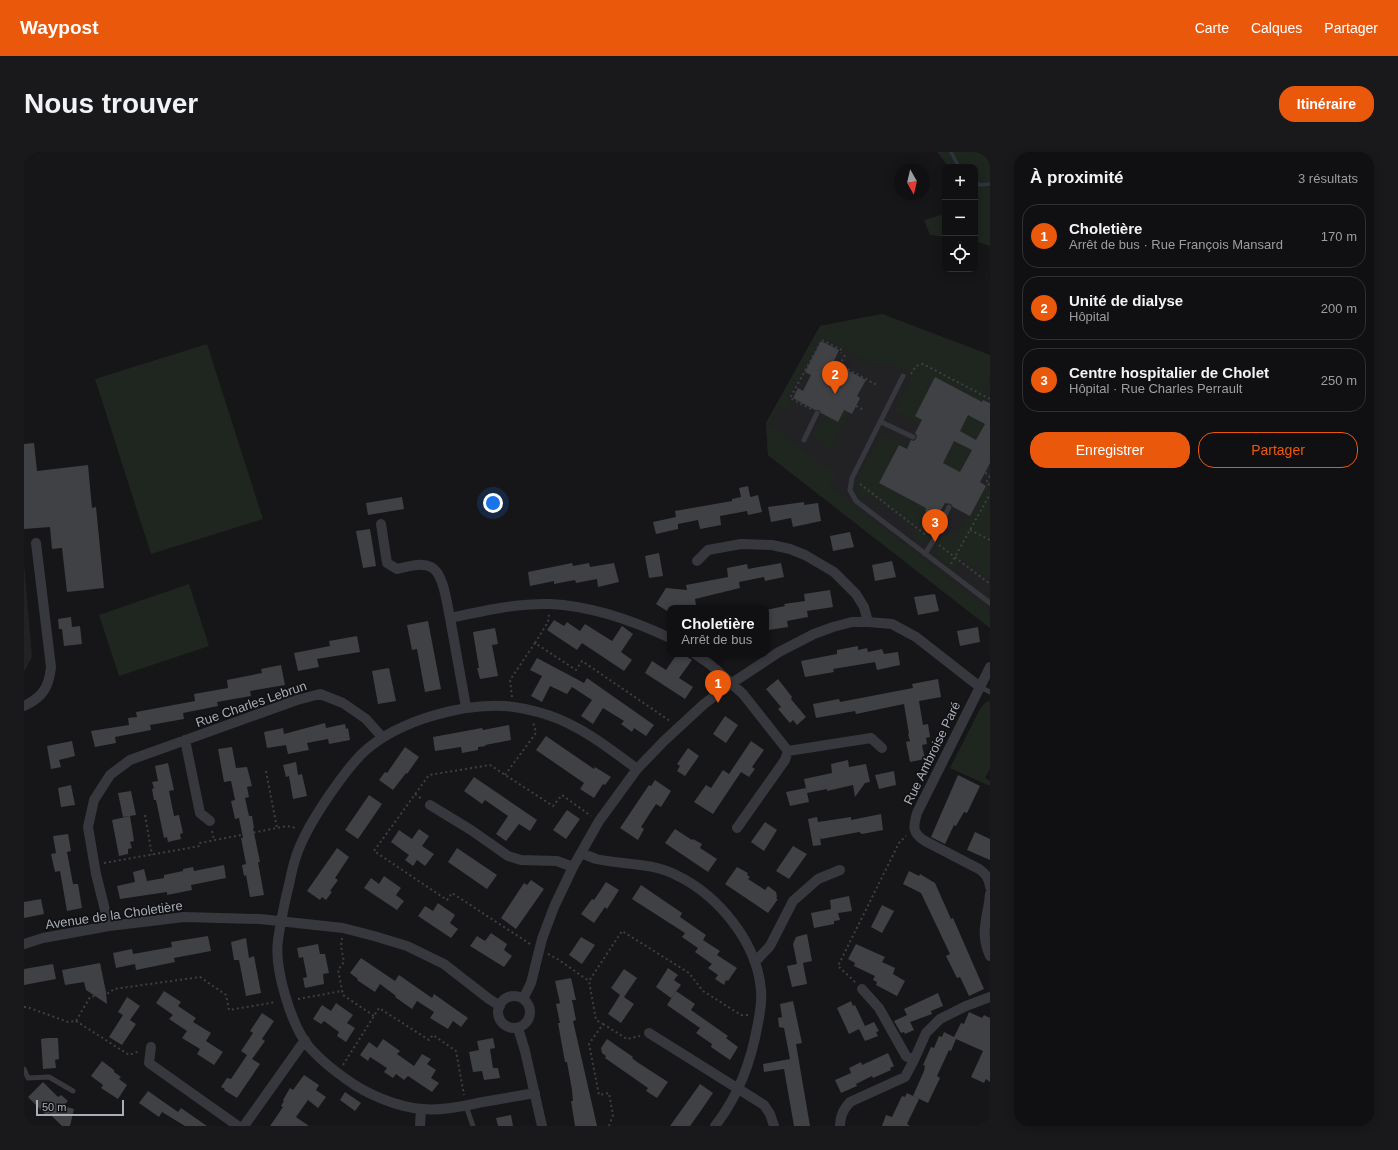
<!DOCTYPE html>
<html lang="fr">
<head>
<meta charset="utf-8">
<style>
  :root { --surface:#101012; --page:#19191b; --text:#f1f3f6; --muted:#9c9d9f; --line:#303032; --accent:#ea580c }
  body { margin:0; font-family:Arial,sans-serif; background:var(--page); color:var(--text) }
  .controls { position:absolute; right:12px; top:12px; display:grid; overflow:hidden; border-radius:8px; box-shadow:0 2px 10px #0003 }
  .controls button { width:36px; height:36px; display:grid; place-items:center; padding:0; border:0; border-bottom:1px solid var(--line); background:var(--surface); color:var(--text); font:20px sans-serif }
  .compass { position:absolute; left:870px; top:12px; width:36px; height:36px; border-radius:50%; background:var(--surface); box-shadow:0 2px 10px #0003; rotate:172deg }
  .scale { position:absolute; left:12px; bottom:10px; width:88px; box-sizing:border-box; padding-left:4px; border:2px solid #a8adb8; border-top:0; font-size:11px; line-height:14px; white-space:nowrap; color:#a8adb8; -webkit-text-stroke:3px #111113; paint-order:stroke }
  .you { position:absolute; left:469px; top:351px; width:14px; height:14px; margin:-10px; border:3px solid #fff; border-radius:50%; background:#1a73e8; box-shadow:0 0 0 6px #1a73e833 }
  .badge { display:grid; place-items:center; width:26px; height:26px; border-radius:50%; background:var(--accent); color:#fff; font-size:13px; font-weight:700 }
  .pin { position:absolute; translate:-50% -33px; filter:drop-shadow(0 1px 2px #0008) }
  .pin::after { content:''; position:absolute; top:21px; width:14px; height:12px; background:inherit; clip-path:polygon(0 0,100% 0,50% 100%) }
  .popup { position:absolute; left:643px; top:453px; width:102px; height:52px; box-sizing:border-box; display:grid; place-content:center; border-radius:8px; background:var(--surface); filter:drop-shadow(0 1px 3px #0005); font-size:13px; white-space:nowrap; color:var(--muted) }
  .popup b { font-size:15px; color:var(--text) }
  .popup::after { content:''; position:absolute; left:50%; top:100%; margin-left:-8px; border:8px solid transparent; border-top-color:var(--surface) }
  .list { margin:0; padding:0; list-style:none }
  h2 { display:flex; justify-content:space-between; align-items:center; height:52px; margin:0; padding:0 16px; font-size:17px }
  h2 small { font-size:13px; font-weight:400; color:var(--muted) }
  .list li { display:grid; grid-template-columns:26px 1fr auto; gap:12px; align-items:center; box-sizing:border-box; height:64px; margin:0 8px 8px; padding:0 8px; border:1px solid var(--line); border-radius:16px }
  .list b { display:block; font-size:15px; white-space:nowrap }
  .list p { margin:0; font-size:13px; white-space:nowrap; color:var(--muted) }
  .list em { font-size:13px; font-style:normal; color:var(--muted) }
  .actions { display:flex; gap:8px; padding:12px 16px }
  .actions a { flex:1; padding:9px 0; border:1px solid var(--accent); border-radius:16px; text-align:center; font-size:14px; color:var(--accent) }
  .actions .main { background:var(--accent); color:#fff }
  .icon { flex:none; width:22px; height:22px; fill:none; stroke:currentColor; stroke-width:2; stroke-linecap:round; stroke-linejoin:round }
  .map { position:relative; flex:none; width:966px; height:974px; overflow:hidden; border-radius:16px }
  header { display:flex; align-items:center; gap:24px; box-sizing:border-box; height:56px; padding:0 20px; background:var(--accent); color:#fff }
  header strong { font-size:19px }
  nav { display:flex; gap:22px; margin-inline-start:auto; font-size:14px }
  .intro { display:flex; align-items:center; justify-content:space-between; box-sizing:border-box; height:96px; padding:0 24px }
  h1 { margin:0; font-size:28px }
  .button { padding:10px 18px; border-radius:16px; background:var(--accent); color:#fff; font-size:14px; font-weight:700 }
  main { display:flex; gap:24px; padding:0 24px }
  aside { flex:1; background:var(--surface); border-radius:16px; box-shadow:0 2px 10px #0003 }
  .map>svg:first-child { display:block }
  .built { fill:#222225 }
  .green { fill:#1e261f }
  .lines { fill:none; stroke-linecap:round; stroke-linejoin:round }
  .stream { stroke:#2c353c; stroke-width:3.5 }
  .building { fill:#404145; fill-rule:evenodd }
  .path { stroke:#3d3f44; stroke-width:2; stroke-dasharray:2 3; stroke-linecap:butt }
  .service { stroke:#37383d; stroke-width:5 }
  .minor { stroke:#37383d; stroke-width:10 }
  .labels { text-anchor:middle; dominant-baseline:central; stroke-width:3.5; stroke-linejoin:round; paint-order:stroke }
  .street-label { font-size:13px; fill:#a8adb8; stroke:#111113 }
</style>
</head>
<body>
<header>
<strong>Waypost</strong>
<nav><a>Carte</a><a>Calques</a><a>Partager</a></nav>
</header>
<div class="intro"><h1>Nous trouver</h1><a class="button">Itinéraire</a></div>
<main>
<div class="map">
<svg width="966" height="974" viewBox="0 0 966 974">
  <rect width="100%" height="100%" fill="#161618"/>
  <!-- built -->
  <path class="built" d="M858 162 966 203V476L744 303 742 271 796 174Z
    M0 411 8 505 0 520Z"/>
  <!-- green -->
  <path class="green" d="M913 0H966V94L951 89V53L953 52 951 49V15H925Z
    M921 62V85L906 83 900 68Z
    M858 162 966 203V226L962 233 966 236V251L959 247 956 252 952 249 953 247 911 225 890 264 912 276 910 280 873 261 871 259 889 222 866 210 853 214 798 186 764 247 769 250 763 259 755 255 746 272 812 322 805 336 813 340 966 459V476L744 303 742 271 796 174Z
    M183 192 239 367 127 402 71 227Z
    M820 258 826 261 807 298H805L788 284 799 262 814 270Z
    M944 263 961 272 953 288 936 279Z
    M862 282 899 302 898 304 875 292 854 331 896 353 898 352 902 354 900 359 916 367 904 388C897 393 893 389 887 384L892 378 844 341 839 347 833 341 831 332 856 284Z
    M930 289 948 298 936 320 919 311Z
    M966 327V427L937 408 930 418 913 405 910 396C915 383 923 383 935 379L943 363 946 364Z
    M165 432 185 494 95 524 75 463Z
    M966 549V617L961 626 966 629V634L926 616 956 557 962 550Z"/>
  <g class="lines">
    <!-- stream -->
    <path class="stream" d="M927 0 935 15
      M951 29 956 33 966 32"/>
  </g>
  <!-- building -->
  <path class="building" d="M797 189 815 198 809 211 842 228 833 244 836 246 828 262 820 258 814 270 797 261 795 258H791L769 246 774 236 779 239 787 223 781 220Z
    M911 225 958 250 959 248 966 251V311L956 330 962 334 946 364 929 355 927 352 921 351 913 365 901 359 902 356 855 331 875 293 883 297 887 288 890 289 892 287 893 284 891 281 898 268 891 264ZM944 263 961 272 952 288 936 279ZM930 289 948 298 936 320 919 311Z
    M10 291 13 319 64 313 68 356 72 355 80 436 43 440 38 396 28 397 26 375 0 377V292Z
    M724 334 726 344 727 345 734 343 738 360 724 363 723 359 696 364 697 373 676 377 674 368 654 372V377L632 382 629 370 652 365 651 359 708 349V347L717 345 715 336Z
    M378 345 380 357 344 363 342 351Z
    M780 350V353L794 351 797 369 769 375 767 366 747 370 744 355Z
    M346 377 352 414 339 416 332 379Z
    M826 380 830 395 809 399 806 384Z
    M635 401 639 424 625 426 621 404Z
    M868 409 872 425 851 429 848 413Z
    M548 411 549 414 565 411 566 415 590 411 595 430 574 435 573 427 552 431 551 428 530 432V429L506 434 504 420Z
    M757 411 760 425 741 429 740 425 715 430 716 436 671 447 672 453 656 456H646V461L632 452 642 436 663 438 662 433 704 425 703 416 723 412 724 417Z
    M806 438 809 455 783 459 784 465 763 469 764 475 744 478 742 458 761 454 760 452 781 449 780 442Z
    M911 442 915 459 894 463 890 445Z
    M47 465 48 475 56 474 58 492 40 494 38 477H35L34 467Z
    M530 468 540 474 543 470 556 479 561 472 588 489 598 474 609 482 597 500 608 508 600 519 558 491 553 498 523 478Z
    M404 469 417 537 401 540 393 497 388 498 383 473Z
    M954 475 956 490 936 494 933 479Z
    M471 476 474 492 468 493 474 524 456 527 453 516H455L449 480Z
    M333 484 336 500 293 507 295 515 274 519 270 501 306 494 305 489Z
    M834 494V498L843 496 844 500 858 497 860 502 874 500 876 513 853 518 851 510 809 517 810 520 781 525 777 509 813 502V498Z
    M653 502H659L668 508 655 526 669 535 661 547 621 521 628 509 642 518Z
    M513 506 560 531 563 526 630 573 622 584 610 576 608 580 597 572 600 569 579 556 569 572 557 564 568 548 548 535 543 542 526 534 518 550 507 544 518 524 506 518Z
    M257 513 261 533 226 539 227 544 193 550 194 554 159 561 160 567 126 573 127 578 91 585 92 591 71 595 67 579 105 573 104 566 113 565 112 560 171 549 170 542 204 536 203 528 238 521 237 517Z
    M365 516 372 549 354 552 348 519Z
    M754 527 768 545 767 547 782 565 773 573 769 568 766 571 754 557 757 555 742 537Z
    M914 527 917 545 895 549 899 573 904 572 906 585 902 586 903 592 898 593 901 607 886 610 882 590 886 589 884 582H885L880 552 832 562 831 559 792 566 789 552 815 547 816 550 889 536 888 532Z
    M701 564 714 573 702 591 689 582Z
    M301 571 302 576 321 572 322 577 324 576 326 588 305 592 304 587 283 591 285 598 264 602 262 593 243 596 240 580 259 576 260 582Z
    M485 573 487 588 461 593 462 594 454 595V598L438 601 437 595 411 599 409 585 458 576 459 578Z
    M522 584 570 617 571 615 587 625 581 633 579 632 570 646 556 637 560 631 512 598Z
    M48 589 51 604 35 608 37 615 27 617 23 594Z
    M727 589 740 598 728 615 731 617 725 625 717 620 689 662 670 650 682 633 687 636 699 618 705 622Z
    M208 595 212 616 223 615 228 634 223 635 225 645 221 646 225 664H228L230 676H229L236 710H234L240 743 226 745 222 723 220 724 218 713 222 712 217 686H219L215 666 211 667 207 649 211 648 207 629 200 630 194 597Z
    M381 595 395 605 383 622 382 621 369 638 355 628 361 620 363 621Z
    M664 596 675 604 661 624 653 619 656 614 653 612Z
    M824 608 825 615 842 612 846 630 841 631 831 645 829 633 803 639V637L783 641 780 627 808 621 807 612Z
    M272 610 274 623 278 622 283 644 269 647 265 624 262 625 259 613Z
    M144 611 150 638 145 639 150 664 155 663 159 681 156 682 157 687 144 690 143 685 140 686 132 648H130L128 637 130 636 128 630 134 629 131 614Z
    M870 619 872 633 855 637 851 623Z
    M934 623 956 634 943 661 940 660 932 674 930 673 921 692 907 685Z
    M450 625 513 668 506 679 495 672 482 689 472 682 484 664 461 648 458 652 440 639Z
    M631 628 647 639 637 655 632 652 617 675 620 677 614 688 596 676 625 633 627 634Z
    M47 633 51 653 37 655 34 636Z
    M782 636 785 650 766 654 762 640Z
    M107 639 112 663 99 665 94 641Z
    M345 643 358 652 334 687 321 678Z
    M543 658 556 667 542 687 529 678Z
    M857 662 859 678 838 682 835 680 797 687 796 685 797 693 789 694 784 667 793 665 794 670 827 665V668Z
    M106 664 110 689 106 690 108 696 104 697V702L95 704 88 668Z
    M741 670 753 678 740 699 727 690Z
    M395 677 405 684 398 694 410 702 401 714 393 708 389 714 381 708 385 703 367 690 375 678 388 687Z
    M651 677 668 688 669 687 678 692 676 696 693 707 684 720 641 691Z
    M951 680 966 687V708L943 698Z
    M44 682 47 699 43 700 49 732H54L58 756 43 759 36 719 31 720 27 702 32 701 29 684Z
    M769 694 783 702 765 727 752 719Z
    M313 696 325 705 311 726 314 728 306 739 308 740 302 748 298 745 296 748 283 739Z
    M433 696 473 723 463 737 424 710Z
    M200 713 202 726 167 733 168 738 143 743V740L96 747 93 734 111 730 109 720 120 717 123 729 140 726V723L159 719V717L169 715 170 719Z
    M713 715 724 721 723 723 726 725 724 727 741 738 744 734 752 740 753 745 752 747H754L744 761 701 732Z
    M885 719 895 724 896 722 911 731 927 767 929 766 960 837 945 844 936 825 933 826 922 804 926 802 897 741 879 732Z
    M360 724 377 736 372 743 380 749 373 758 340 736 347 726 355 732Z
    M507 728 520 737 492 777 477 766 500 731 503 733Z
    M582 730 595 738 583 757 581 755 570 771 557 762 568 747 570 748Z
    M617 733 658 761 656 765 682 783 679 788 696 799 693 803 713 816 704 829 702 828 700 833 691 827 694 823 684 816 688 812 671 800 674 796 658 785 661 781 608 747Z
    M825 744 828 759 814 761 816 768 810 769V772L790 776 787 761 807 757 806 748Z
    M17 747 20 762 0 766V750Z
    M414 751 431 763 426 771 434 777 427 786 394 764 401 754 409 759Z
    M858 753 870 759 858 781 847 775Z
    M467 781 483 792 480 798 488 804 480 815 446 794 453 784 461 789Z
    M783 782 788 809 774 812 779 811 783 832 768 835 763 814 773 812 769 792 772 785Z
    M184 784 187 799 150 806 151 810 112 818 111 812 92 816 89 801 108 797 109 802 148 795 147 790Z
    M557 785 571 793 558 812 545 803Z
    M222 786 225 806 230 804 237 841 222 844 215 808H210L207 790Z
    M294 792 296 802H301L305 821 299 822 300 832 281 836 279 826 283 825 279 805 275 806 273 796Z
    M832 792 861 805 858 810 871 816 869 822 881 829 873 844 852 833 853 830 849 828 851 824 830 814 831 811 824 807Z
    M337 806 371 829 375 823 408 846 410 842 444 866 437 875 429 869 424 877 406 866 410 860 393 849 388 857 371 845 372 844 356 832 351 840 333 828 334 827 326 821Z
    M76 811 82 840 83 852 62 838 60 830 41 833 38 818Z
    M29 812 32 827 0 833V817Z
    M644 816 654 823 650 828 657 833 647 846 632 835Z
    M600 817 613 826 600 845 610 852 597 871 584 862 596 843 587 836Z
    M547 826 552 848H548L552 868 549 869 573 974H551L547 949H549L548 938 543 910H541L534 871H536L532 852 536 851 531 829Z
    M140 839 157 850 154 854 172 866 169 870 187 881 182 889 199 900 190 913 173 902 176 897 158 886 163 879 145 867 149 863 132 851Z
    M652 839 671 852 667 858 704 884 702 886 714 895 706 908 687 895 688 892 672 881 676 876 643 853Z
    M914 841 919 854 907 859 908 862 886 870 890 878 881 882 880 880 877 881 870 869 883 863 880 857Z
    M103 845 116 854 106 868 100 864 112 872 98 893 85 885 99 863 94 860Z
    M769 849 778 891 772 892 786 974H770L760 917 740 920 739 912 766 907 760 876 755 875 754 866 758 865 756 852Z
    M827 849 829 854 831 853 841 874 850 870 855 879 852 880 854 884 841 889 835 877 825 882 813 856Z
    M312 851 329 863 323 871 331 876 322 890 313 884 315 880 300 869 297 872 289 867 298 853 307 859Z
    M945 860 958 866 960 863 966 866V930L962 927 960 931 947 925 959 899 932 887 927 899 925 898 913 924 916 926 904 951 889 944 900 919 901 914 899 913 907 895 910 896 915 884 918 885 920 880 930 885 937 871 940 872Z
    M238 861 250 869 238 887 241 889 228 907 236 912 213 946 200 938 201 937 197 935 203 926 207 927 223 903 217 899 229 881 226 879Z
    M24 886H34L35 907 31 908 32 916 19 917 17 887Z
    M469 886 471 896 466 897 469 916H474L476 926 460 928 458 919 449 920 445 900 455 898 453 889Z
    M359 887 376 899 373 902 390 914 398 902 407 907 403 912 412 918 407 926 415 931 408 940 384 924 380 928 372 922 369 926 360 920 363 916 346 905 344 909 336 903 345 890 353 896Z
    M583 887 609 905 608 906 613 910 644 930 633 946 622 939 624 936 581 906 582 904 578 901 577 896Z
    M864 901 870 914 866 916 867 918 849 926 848 924 832 932 833 934 817 941 811 928 827 921 825 916 837 910 838 913Z
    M78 909 90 918V920L97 925 95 927 103 933 94 947 77 936 79 933 67 924Z
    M280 923 295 933 292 938 302 945 294 956 284 948 272 965 285 974H246L259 955 257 954 260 949 259 948 266 936 269 938Z
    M19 930 34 945 37 943 44 949 39 954 50 957 46 974H38L25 961 23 964 4 945Z
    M676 932 689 941 676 960 666 974H646Z
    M124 939 154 960 157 956 183 974H161L138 960 135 965 115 951Z
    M321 940 337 951 331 959 316 948Z
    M883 941 895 947 883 972 886 974H858L862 963 868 965 878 944 881 945Z
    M487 963 489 974H474L472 966Z"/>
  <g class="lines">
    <!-- path -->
    <path class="path" d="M821 203 816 213 853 233
      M887 222 892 214 899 212 966 247
      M832 254 840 258
      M787 257 766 246 798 188 818 198 817 201
      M887 294 900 301
      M961 321 966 323
      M966 324 962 331 966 333
      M836 332 902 383
      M946 378 966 388
      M915 393 966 432
      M927 412 966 342
      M511 491 524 470 525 462
      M488 545 486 528 511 491 552 518 558 509 646 569
      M242 619 253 676
      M481 623 512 581 509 570
      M391 642 398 647
      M121 663 128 703
      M188 679 190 688
      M80 711 176 694V691L253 676 263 674 272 676
      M318 786 317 794 320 810 314 818 319 843 350 864
      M506 792 428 741 423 748 350 699 405 623 466 613 529 654 538 643 567 664
      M524 802 535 808 565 829
      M831 830 814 814 875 691 882 684
      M274 847 318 839
      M0 855H3L44 870 52 869 66 845 85 841 90 837 176 825 202 843 205 858 252 850
      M52 869 105 903 116 899
      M579 872 603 887 616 884
      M319 913 355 856 405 888 409 883 432 899 440 943
      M585 974 589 963 585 941 575 943 565 892 579 872 572 868 565 829 598 779 665 821 679 839 717 863H726"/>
    <!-- service -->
    <path class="service" d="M879 224 828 326 826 338 832 349 966 451
      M857 270 889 285
      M780 288 793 261
      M901 402 909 389 925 355
      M956 535 966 540
      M0 917 4 926 25 925 49 939
      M442 954 449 974"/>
    <!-- minor -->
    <path class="minor" d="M357 372 363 411 373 417C383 415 397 410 407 415 420 421 423 453 426 466
      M673 409 684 398 717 392 748 393 766 397 781 403 810 420 832 442 840 455 844 470
      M671 502 687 513 719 542 764 599 847 586 858 596
      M966 515 893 661C889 675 888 681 901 689L955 717C962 722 965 726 966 735
      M0 554C19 545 25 535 27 515L12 391
      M442 555 426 466C458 459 493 451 526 452 568 454 608 468 646 486
      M161 588 176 661 186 669
      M406 653 447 678 484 704 497 708 533 709 549 715
      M713 676 761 608 764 599
      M557 701C562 703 567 705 572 707 598 713 627 710 652 723 694 743 733 790 737 838 738 849 736 861 734 871 727 910 715 943 691 974
      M966 742C964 766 955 780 966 804
      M85 774 72 722 64 675 70 648 86 623 106 608 273 548 296 542 319 551 342 567 358 585
      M0 792 19 786 85 774 160 765 236 767 319 776 350 784 383 794 420 812 465 847 476 854
      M731 810 746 794 769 749 794 727 816 718
      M838 837 855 856 882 904 890 908
      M474 860a16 16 0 1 1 32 0a16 16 0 1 1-32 0Z
      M499 847 507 831 518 787 530 755 549 715 575 669 613 617 640 589 680 552 708 531 755 500 790 482 809 475 828 470H844L868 472 892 485 956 535
      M494 876 501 899 518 974
      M625 881 740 953 746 962 750 974
      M127 895 125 911 214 974
      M511 941C493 944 476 947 459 950 439 954 419 959 398 957 373 955 342 942 322 927 309 918 296 907 286 896 267 874 250 816 254 788 256 774 259 759 262 745 265 734 267 722 270 711 277 686 292 663 306 642 317 627 328 610 342 598 375 569 438 551 481 554 495 555 511 559 524 563 557 574 585 596 613 617
      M220 974 281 888
      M396 974 397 957
      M816 974C816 964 819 958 826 950L881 925 890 908 902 881 916 867 942 854 966 845"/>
  </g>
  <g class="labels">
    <!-- street labels -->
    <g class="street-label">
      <text transform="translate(227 552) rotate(-19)">Rue Charles Lebrun</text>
      <text transform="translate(908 601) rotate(-64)">Rue Ambroise Paré</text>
      <text transform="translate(90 763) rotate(-8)">Avenue de la Choletière</text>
    </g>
  </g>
</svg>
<div class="controls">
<button>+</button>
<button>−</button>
<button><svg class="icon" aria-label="locate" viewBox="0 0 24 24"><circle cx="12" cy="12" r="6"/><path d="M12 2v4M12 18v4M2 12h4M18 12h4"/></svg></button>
</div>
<svg class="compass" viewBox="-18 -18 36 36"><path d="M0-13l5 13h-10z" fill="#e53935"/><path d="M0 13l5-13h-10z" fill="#9c9d9f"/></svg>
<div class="scale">50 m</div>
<div class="you"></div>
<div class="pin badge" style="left:694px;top:551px">1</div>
<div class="popup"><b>Choletière</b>Arrêt de bus</div>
<div class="pin badge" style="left:811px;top:242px">2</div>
<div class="pin badge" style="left:911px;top:390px">3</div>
</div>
<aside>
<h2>À proximité<small>3 résultats</small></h2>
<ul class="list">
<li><span class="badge">1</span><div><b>Choletière</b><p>Arrêt de bus · Rue François Mansard</p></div><em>170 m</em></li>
<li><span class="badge">2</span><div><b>Unité de dialyse</b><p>Hôpital</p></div><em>200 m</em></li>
<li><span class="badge">3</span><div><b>Centre hospitalier de Cholet</b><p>Hôpital · Rue Charles Perrault</p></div><em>250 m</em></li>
</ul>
<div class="actions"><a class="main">Enregistrer</a><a>Partager</a></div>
</aside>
</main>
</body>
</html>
